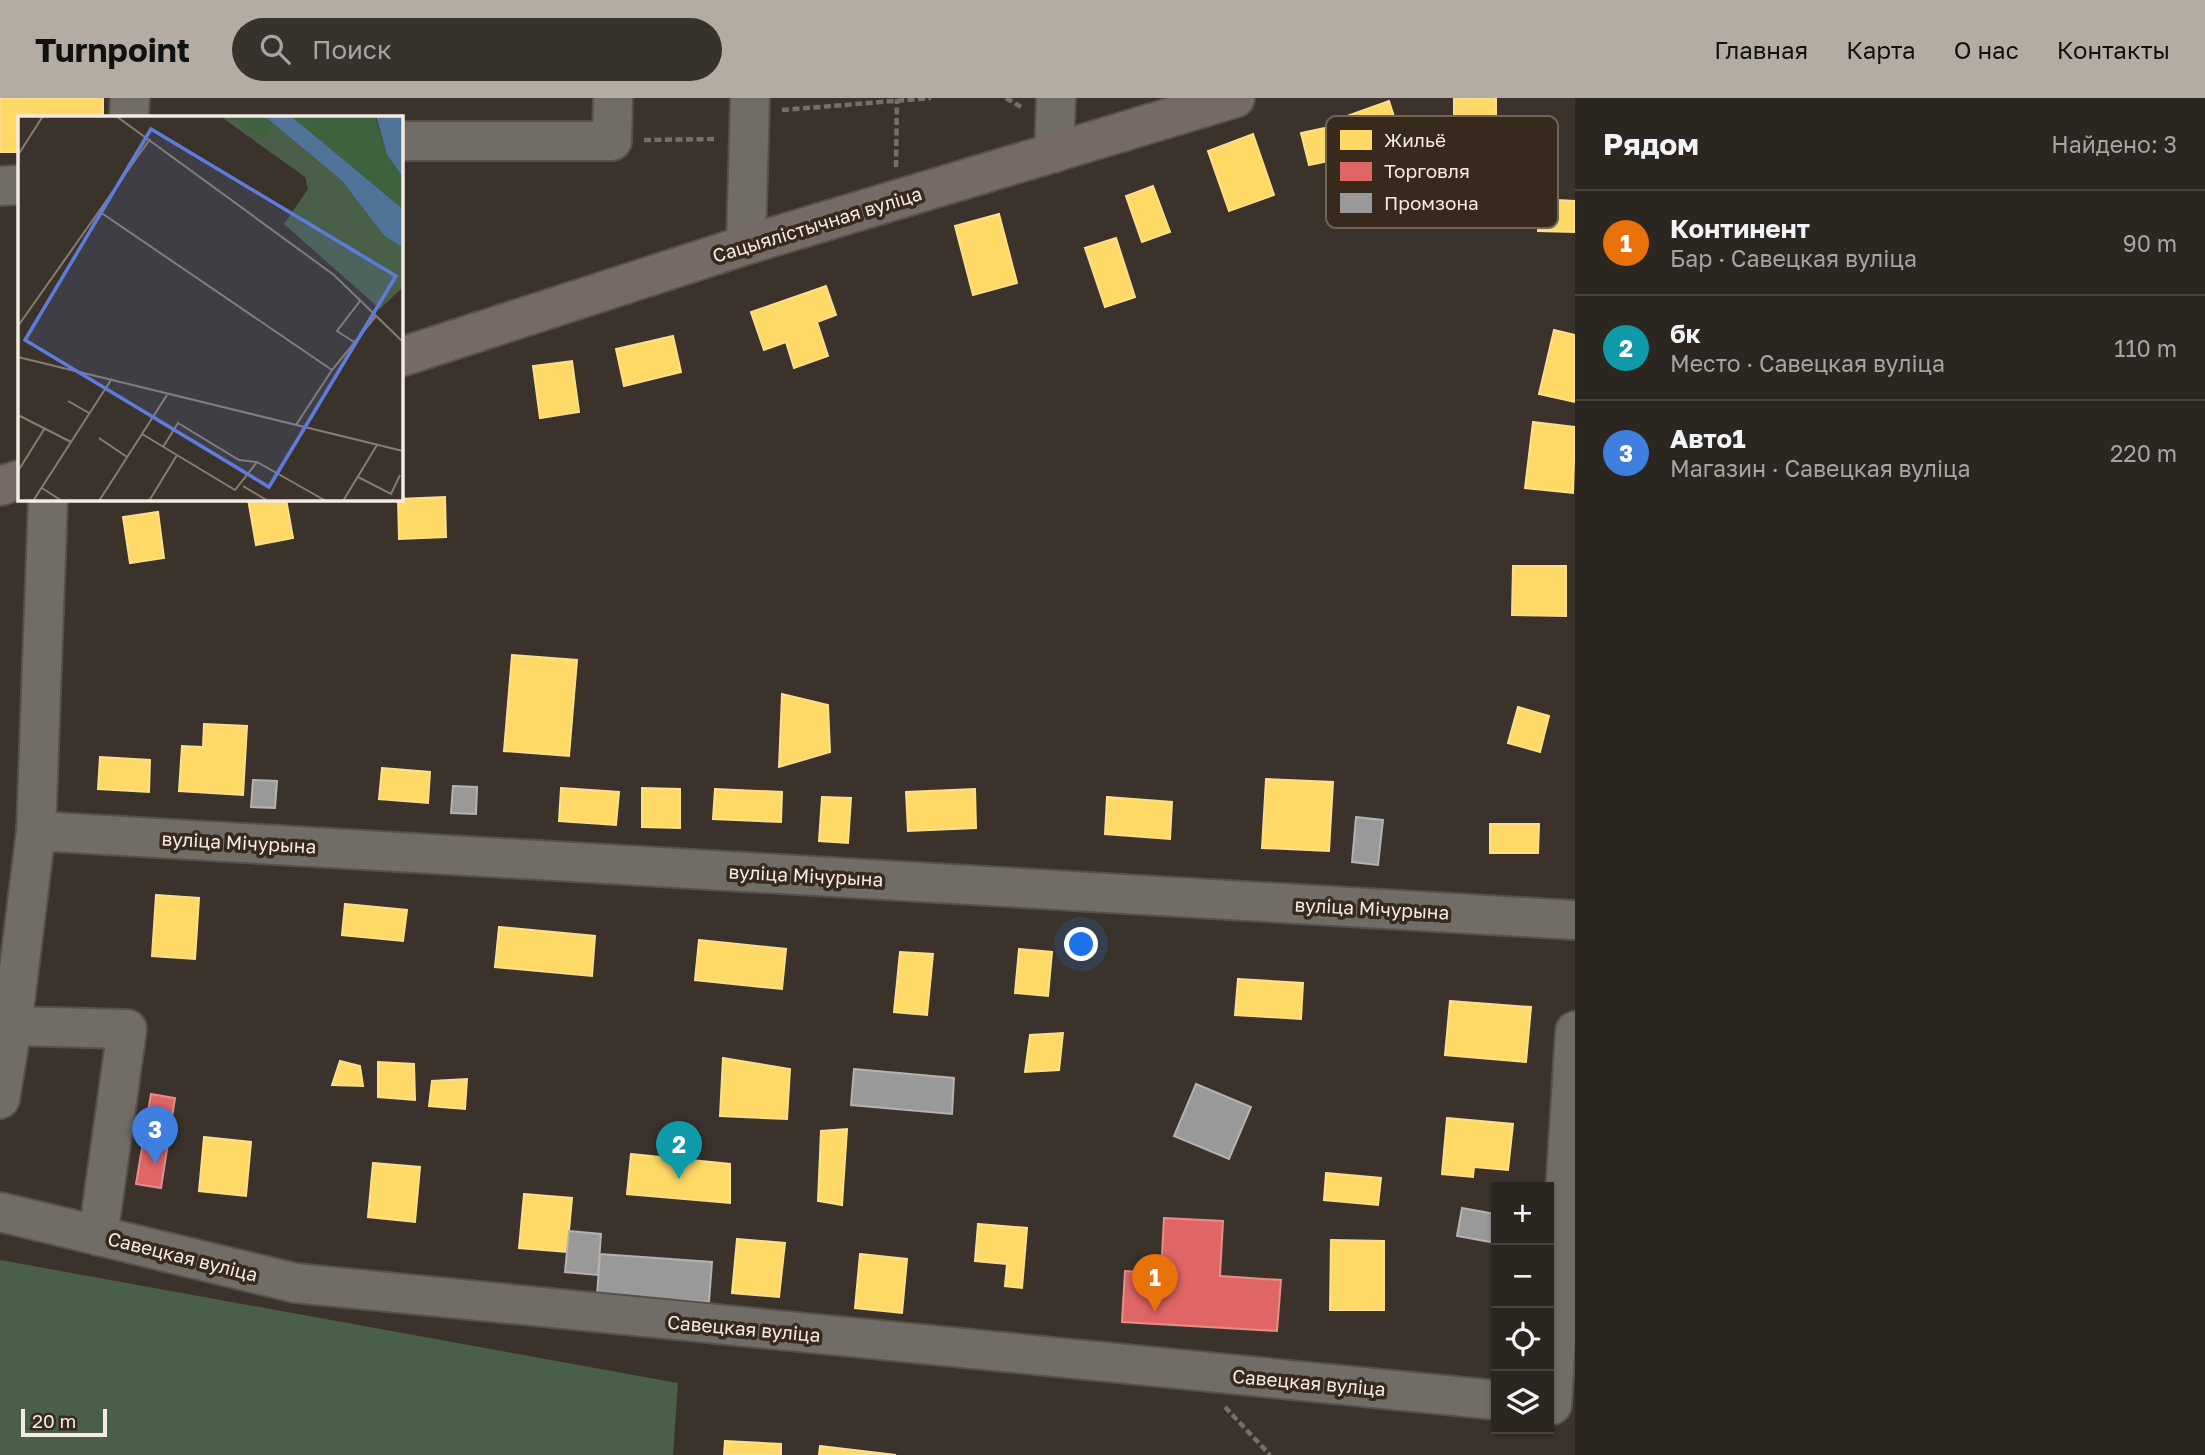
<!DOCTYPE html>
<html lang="ru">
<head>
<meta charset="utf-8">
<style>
  :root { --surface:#2c2620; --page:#38322d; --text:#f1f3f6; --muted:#a6a5a5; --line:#48433e; --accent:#b4aba2 }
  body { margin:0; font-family:"Golos Text",sans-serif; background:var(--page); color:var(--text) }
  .controls { position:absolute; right:21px; bottom:21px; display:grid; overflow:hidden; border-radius:0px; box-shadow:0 2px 5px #0004 }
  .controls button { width:63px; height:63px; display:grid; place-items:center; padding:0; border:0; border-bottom:2px solid var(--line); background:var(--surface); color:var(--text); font:35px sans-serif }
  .scale { position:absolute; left:21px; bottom:18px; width:86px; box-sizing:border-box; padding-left:7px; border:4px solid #f5ebe2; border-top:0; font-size:19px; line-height:24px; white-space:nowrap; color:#f5ebe2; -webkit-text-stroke:5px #37291b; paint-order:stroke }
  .you { position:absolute; left:1082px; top:847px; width:24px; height:24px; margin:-18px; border:5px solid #fff; border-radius:50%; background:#1a73e8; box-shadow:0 0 0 10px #1a73e833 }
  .badge { display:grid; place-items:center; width:46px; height:46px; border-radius:50%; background:var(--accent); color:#fff; font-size:23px; font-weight:700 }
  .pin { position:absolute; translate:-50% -58px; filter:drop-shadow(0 2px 4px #0008) }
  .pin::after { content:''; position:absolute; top:37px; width:24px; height:21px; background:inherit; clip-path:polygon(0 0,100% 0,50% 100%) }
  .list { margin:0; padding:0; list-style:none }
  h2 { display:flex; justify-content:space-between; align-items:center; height:91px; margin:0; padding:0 28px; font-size:30px }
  h2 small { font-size:23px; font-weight:400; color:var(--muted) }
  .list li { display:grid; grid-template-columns:46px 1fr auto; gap:21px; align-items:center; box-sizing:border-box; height:105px; padding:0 28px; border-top:2px solid var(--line) }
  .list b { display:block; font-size:26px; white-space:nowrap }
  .list p { margin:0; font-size:23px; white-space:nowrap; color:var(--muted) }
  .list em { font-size:23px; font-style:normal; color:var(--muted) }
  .icon { flex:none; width:38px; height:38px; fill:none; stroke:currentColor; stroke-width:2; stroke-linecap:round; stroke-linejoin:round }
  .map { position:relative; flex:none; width:1575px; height:1357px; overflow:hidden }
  header { display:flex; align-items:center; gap:42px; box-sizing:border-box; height:98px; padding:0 35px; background:var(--accent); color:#111 }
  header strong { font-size:33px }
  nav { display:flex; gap:38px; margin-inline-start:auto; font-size:24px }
  .search { width:490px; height:63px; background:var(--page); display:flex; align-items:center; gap:18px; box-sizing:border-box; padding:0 24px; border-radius:38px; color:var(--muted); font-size:26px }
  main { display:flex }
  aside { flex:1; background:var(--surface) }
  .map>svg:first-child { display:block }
  .green { fill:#4a5f48 }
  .homes { fill:#ffd966; stroke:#fcde8b; stroke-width:2 }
  .shops { fill:#e06666; stroke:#e68e8b; stroke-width:2 }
  .industry { fill:#999; stroke:#b5b2af; stroke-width:2 }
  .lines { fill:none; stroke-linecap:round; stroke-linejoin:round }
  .minor-casing { stroke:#58514a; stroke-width:42 }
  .major-casing { stroke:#58514a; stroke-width:42 }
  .path { stroke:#756f69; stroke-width:4.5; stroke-dasharray:7 3.5; stroke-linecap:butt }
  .minor { stroke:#726c66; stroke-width:38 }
  .major { stroke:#766a66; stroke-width:38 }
  .labels { text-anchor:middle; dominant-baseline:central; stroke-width:7; stroke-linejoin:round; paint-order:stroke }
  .street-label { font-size:19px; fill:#f5ebe2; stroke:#37291b }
  .inset-road { fill:none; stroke:#857d74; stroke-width:2 }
  .view { fill:#5e7ddb; fill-opacity:0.15; stroke:#5e7ddb; stroke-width:3.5 }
  .inset-edge { fill:none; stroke:#f5ebe2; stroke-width:3.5 }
  .key { fill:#37291b; stroke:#706357; stroke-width:2 }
  .key-label { font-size:19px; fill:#f5ebe2 }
</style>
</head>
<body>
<header>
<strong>Turnpoint</strong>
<div class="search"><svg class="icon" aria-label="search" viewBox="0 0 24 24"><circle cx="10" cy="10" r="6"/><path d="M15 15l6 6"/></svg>Поиск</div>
<nav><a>Главная</a><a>Карта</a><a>О нас</a><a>Контакты</a></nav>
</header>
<main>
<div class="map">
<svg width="1575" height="1357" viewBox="0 0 1575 1357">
  <rect width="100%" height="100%" fill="#3b332b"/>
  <!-- green -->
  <path class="green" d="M0 1162 678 1285 673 1357H0Z"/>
  <!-- homes -->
  <path class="homes" d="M0 0H103V19H19V54H0Z
    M1454 0H1496V44L1454 45Z
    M1389 3 1408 62 1362 77 1344 19Z
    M1325 30 1333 62 1309 67 1301 35Z
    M1253 36 1274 97 1229 113 1208 53Z
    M1153 88 1170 134 1142 144 1126 98Z
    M1539 101 1575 103V134L1538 133Z
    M999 116 1017 185 973 197 955 128Z
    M1116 140 1135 199 1105 209 1085 150Z
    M826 188 836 217 817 224 828 258 794 270 786 244 764 252 751 214Z
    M1554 232 1575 237V304L1539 296Z
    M673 238 681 274 624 288 616 251Z
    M572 263 579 314 540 320 533 268Z
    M1533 324 1575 329 1573 395 1525 390Z
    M445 399 446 439 399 441 398 401Z
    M248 401H286L293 440 256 447Z
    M158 414 164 460 130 465 123 419Z
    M1513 468H1566V518L1512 517Z
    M512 557 577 562 569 658 504 653Z
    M782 596 828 607 830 654 779 669Z
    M1518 609 1549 618 1540 654 1508 645Z
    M204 626 247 628 243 697 179 693 182 648 203 649Z
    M100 659 150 662 149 694 98 691Z
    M382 670 430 674 428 705 379 701Z
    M1266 681 1333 684 1329 753 1262 750Z
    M561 690 619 694 616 727 559 723Z
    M642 690 680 691V730L642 729Z
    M715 691 782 694 781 724 713 721Z
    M975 691 976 730 908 733 906 694Z
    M822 699 851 700 848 745 819 743Z
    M1107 699 1172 704 1170 741 1105 736Z
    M1490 726H1539L1538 755H1490Z
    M156 797 199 800 195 861 152 858Z
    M345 806 407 812 403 843 342 837Z
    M499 829 595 838 592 878 495 869Z
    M699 842 786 851 782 891 695 882Z
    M1019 851 1052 854 1048 898 1015 895Z
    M900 854 933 856 927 917 894 914Z
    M1238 881 1303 885 1301 921 1235 917Z
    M1450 903 1531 909 1526 964 1445 957Z
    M1063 935 1059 972 1025 974 1030 937Z
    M723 960 790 971 787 1021 720 1018Z
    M340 963 360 968 363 988 332 987Z
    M378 964 414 966 415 1002 378 999Z
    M467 981 465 1011 429 1008 432 983Z
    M1447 1020 1513 1026 1508 1072 1474 1069 1473 1079 1442 1076Z
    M847 1031 842 1107 818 1103 821 1033Z
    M204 1039 251 1044 246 1098 199 1093Z
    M631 1056 730 1066V1105L627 1096Z
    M373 1065 420 1069 415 1124 368 1119Z
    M1326 1075 1381 1080 1378 1107 1324 1102Z
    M524 1096 572 1100 567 1154 519 1150Z
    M978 1126 1027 1130 1022 1190 1005 1188 1007 1166 975 1163Z
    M737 1141 785 1145 779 1199 732 1195Z
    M1331 1142 1384 1143V1212H1330Z
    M860 1156 907 1161 902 1215 855 1210Z
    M725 1343 781 1346V1357H724Z
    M820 1348 896 1357H819Z"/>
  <!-- shops -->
  <path class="shops" d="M151 996 175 1000 161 1090 136 1086Z
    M1164 1120 1223 1123 1220 1178 1281 1182 1277 1233 1122 1224 1125 1173 1161 1175Z"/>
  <!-- industry -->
  <path class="industry" d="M253 682 277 683 275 710 251 709Z
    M453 688 477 689 476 716 451 715Z
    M1356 719 1383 722 1378 767 1352 764Z
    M854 971 954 980 952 1016 851 1007Z
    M1196 986 1251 1009 1229 1061 1174 1038Z
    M1462 1110 1496 1116V1145L1457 1138Z
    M569 1133 601 1136 598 1177 565 1174Z
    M600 1156 712 1164 709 1204 597 1197Z"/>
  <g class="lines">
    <!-- minor casing -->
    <g class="minor-casing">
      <path id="minor" d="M129 19 130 0
        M401 43H612L613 0
        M1054 55 1056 0
        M0 88 19 87
        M746 147 750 0
        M36 733 1575 822
        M12 928 127 931 98 1138
        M0 1001 12 928 36 733 48 401
        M0 1114 295 1185 1496 1302
        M1552 1307 1575 933"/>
    </g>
    <!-- major casing -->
    <g class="major-casing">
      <path id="major" d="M401 259 746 147 1235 0
        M0 388 19 382"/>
    </g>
    <!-- path -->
    <path class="path" d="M1006 0 1023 10
      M782 12 931 0
      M644 42 716 41
      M896 69 897 1
      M1225 1309 1270 1357"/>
    <!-- minor -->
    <use href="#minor" class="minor"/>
    <!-- major -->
    <use href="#major" class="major"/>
  </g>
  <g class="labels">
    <!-- street labels -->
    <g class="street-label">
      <text transform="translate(817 126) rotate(-17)">Сацыялістычная вуліца</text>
      <text transform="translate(239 744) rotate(3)">вуліца Мічурына</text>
      <text transform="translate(806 777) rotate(3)">вуліца Мічурына</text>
      <text transform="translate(1372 810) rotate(3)">вуліца Мічурына</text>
      <text transform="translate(183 1158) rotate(14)">Савецкая вуліца</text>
      <text transform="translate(744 1230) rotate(5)">Савецкая вуліца</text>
      <text transform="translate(1309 1284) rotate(5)">Савецкая вуліца</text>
    </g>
  </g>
  <!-- overview -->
  <g transform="translate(18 18)">
    <rect width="385" height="385" fill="#3b332b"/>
    <path d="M202 0H246L324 65 367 121 385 131V171L362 193 266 108 290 73 287 61Z" fill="#4a5f48"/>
    <path d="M213 0H244L254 8 244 24ZM273 0H357L369 39 385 61V93Z" fill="#3e623e"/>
    <path d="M246 0H273L385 93V131L367 121 324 65ZM358 0H385V61L369 39Z" fill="#4f7498"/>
    <path class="inset-road" d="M98 0 316 159 385 226M0 39 25 0M82 96 314 254M0 210 132 23M336 226 319 215 342 185M0 241 385 335M50 285 71 297M0 299 53 326M278 309 314 254 358 200M124 318 217 374 239 346 308 385M81 322 109 341M145 331 160 307 221 344 239 346M0 355 27 312M340 361 373 378 382 359M225 370 250 385M24 372 44 385M15 385 93 264M81 385 149 279M131 385 159 339M325 385 359 329"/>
    <path class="view" d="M133 13 378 160 251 371 7 224Z"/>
    <rect width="385" height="385" class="inset-edge"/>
  </g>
  <!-- legend -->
  <rect x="1326" y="18" width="232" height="112" rx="10" class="key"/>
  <rect x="1340" y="32" width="32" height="20" fill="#ffd966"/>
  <rect x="1340" y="64" width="32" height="19" fill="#e06666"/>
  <rect x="1340" y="95" width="32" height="20" fill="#999"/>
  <g class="key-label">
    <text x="1384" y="49">Жильё</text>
    <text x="1384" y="80">Торговля</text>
    <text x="1384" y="112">Промзона</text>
  </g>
</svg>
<div class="controls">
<button>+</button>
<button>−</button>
<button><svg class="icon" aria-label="locate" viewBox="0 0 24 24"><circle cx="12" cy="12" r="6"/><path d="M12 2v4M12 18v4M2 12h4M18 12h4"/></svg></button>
<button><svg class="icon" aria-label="layers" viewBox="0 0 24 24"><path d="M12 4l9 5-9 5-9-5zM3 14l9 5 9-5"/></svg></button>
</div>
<div class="scale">20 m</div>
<div class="you"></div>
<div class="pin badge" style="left:1155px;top:1214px;background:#e8710a">1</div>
<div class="pin badge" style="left:679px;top:1081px;background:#0f9aa8">2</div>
<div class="pin badge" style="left:155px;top:1066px;background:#3f7fe0">3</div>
</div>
<aside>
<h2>Рядом<small>Найдено: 3</small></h2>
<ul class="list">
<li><span class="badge" style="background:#e8710a">1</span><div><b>Континент</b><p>Бар · Савецкая вуліца</p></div><em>90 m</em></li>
<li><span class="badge" style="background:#0f9aa8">2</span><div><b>бк</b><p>Место · Савецкая вуліца</p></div><em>110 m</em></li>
<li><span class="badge" style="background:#3f7fe0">3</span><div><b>Авто1</b><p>Магазин · Савецкая вуліца</p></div><em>220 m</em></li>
</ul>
</aside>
</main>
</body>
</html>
